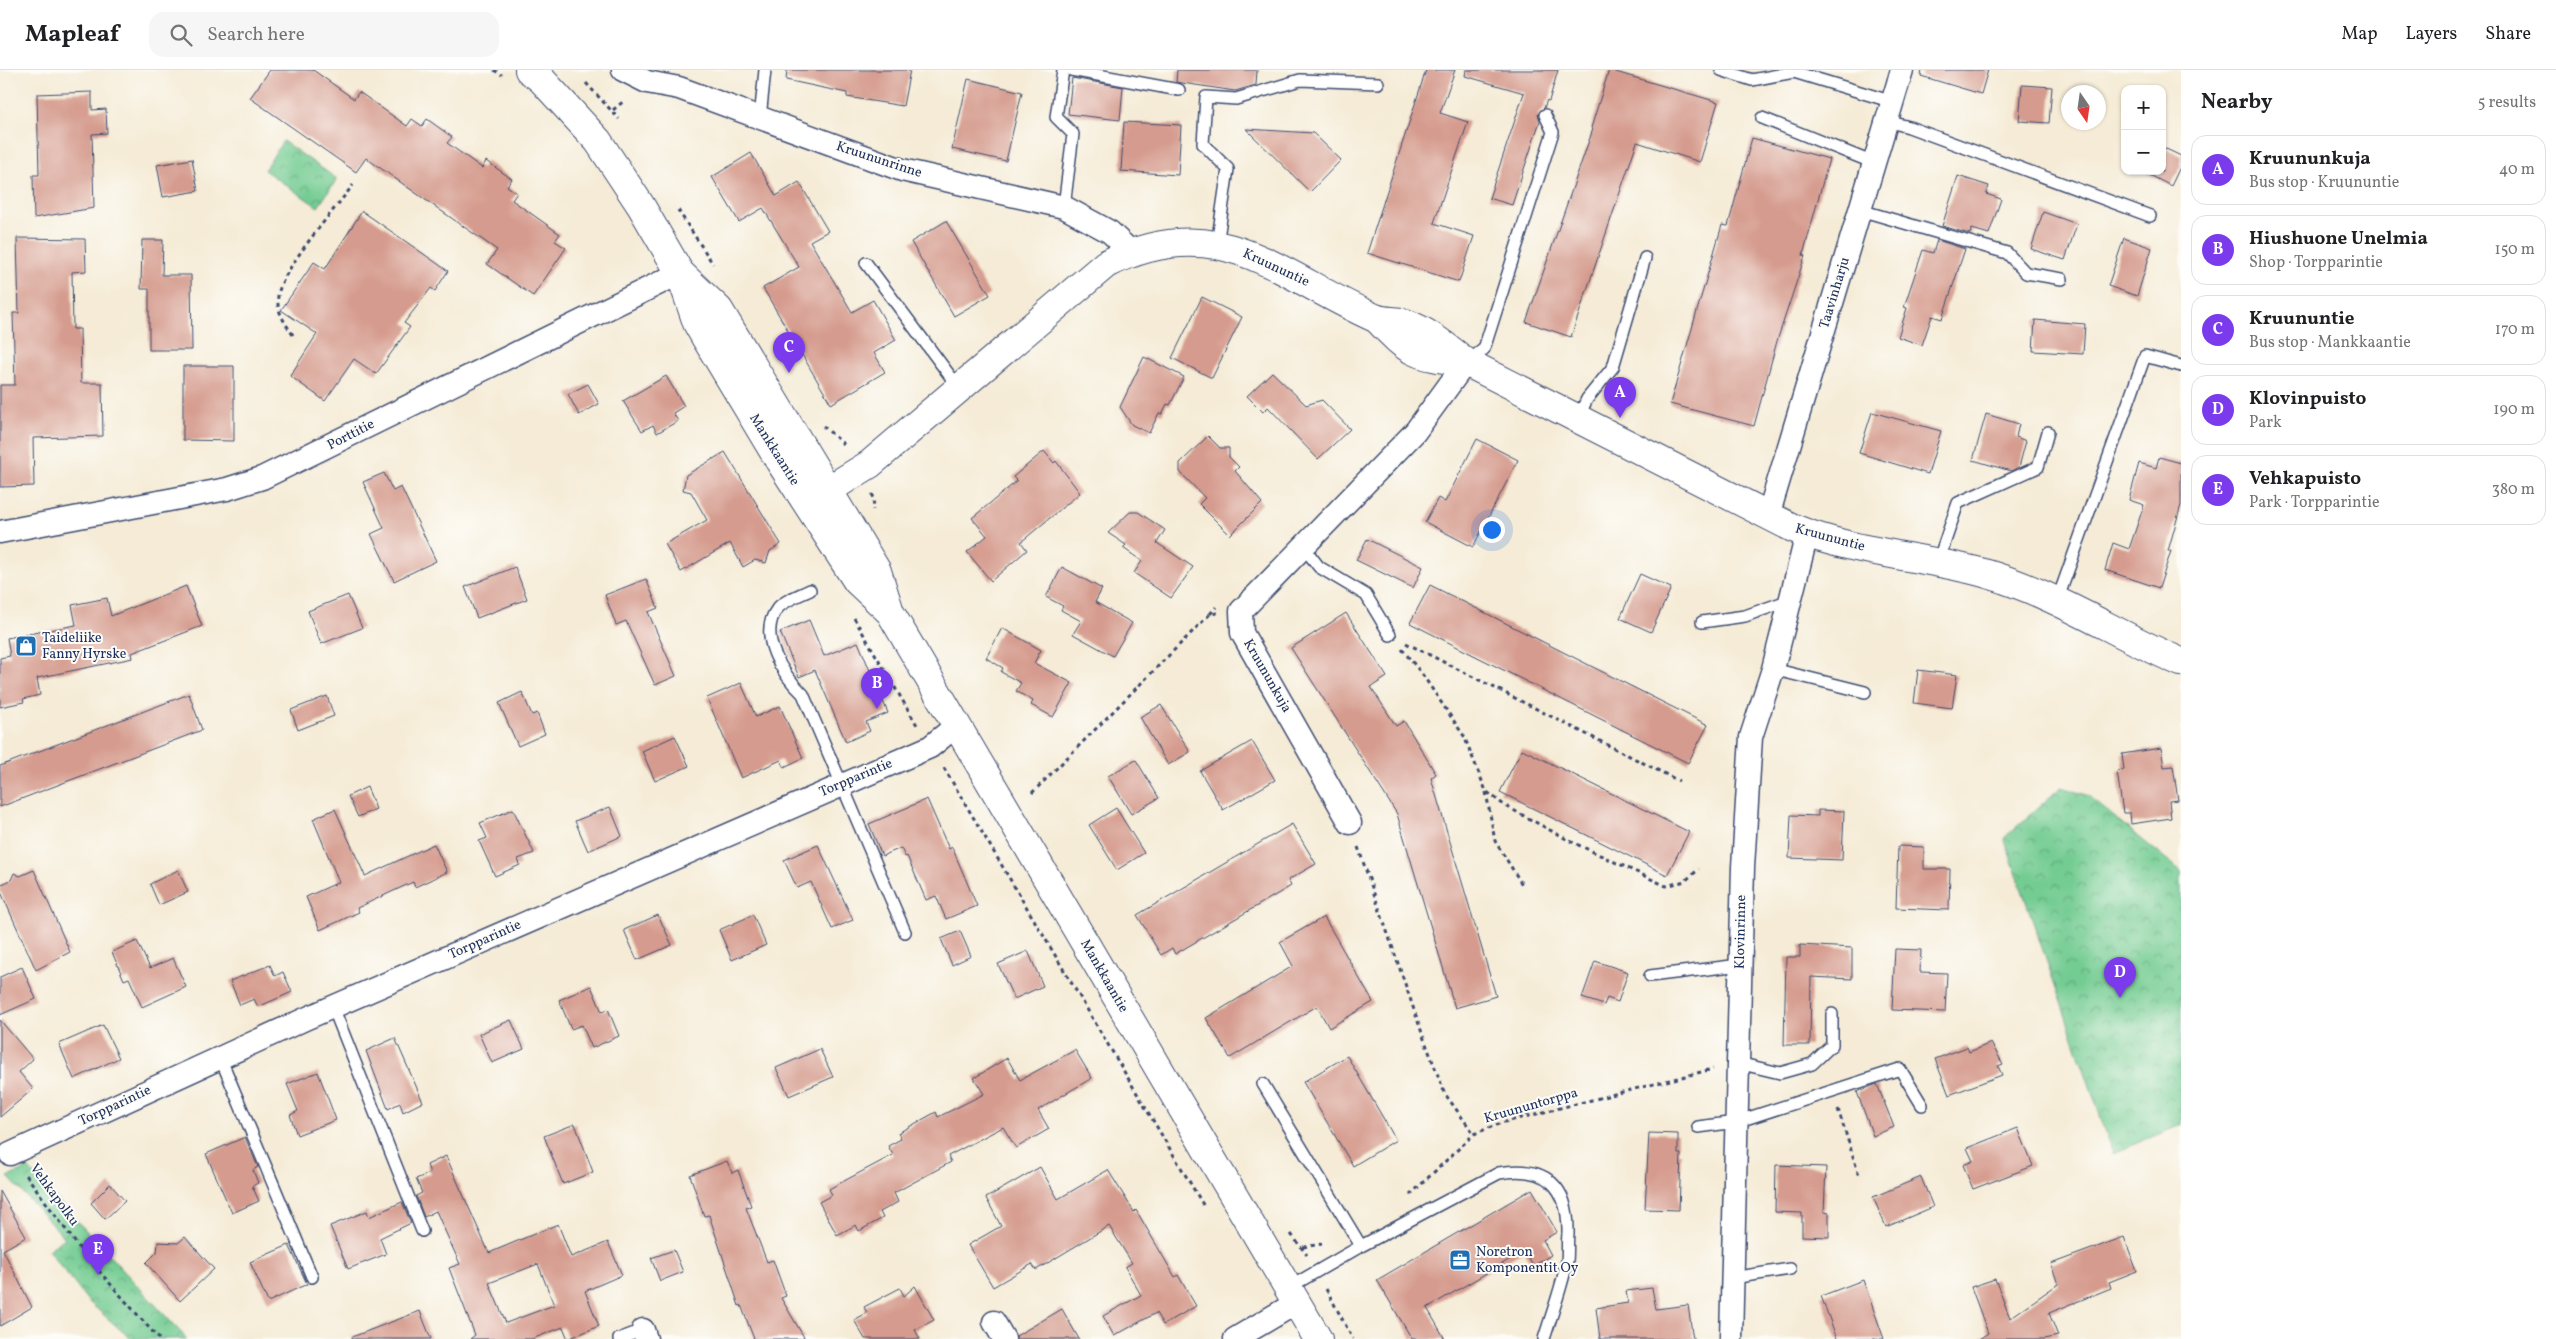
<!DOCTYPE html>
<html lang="en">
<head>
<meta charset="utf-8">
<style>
  :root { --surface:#fff; --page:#f6f6f6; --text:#202124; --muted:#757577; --line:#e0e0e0; --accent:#7c3aed }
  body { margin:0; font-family:Vollkorn,serif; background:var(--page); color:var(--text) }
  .controls { position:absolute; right:15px; top:15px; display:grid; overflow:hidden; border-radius:10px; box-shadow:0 1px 4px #0004 }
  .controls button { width:45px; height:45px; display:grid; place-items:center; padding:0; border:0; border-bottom:1px solid var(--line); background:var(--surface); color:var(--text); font:25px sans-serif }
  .compass { position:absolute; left:2061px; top:15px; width:45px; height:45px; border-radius:50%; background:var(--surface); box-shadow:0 1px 4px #0004; rotate:167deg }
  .you { position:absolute; left:1491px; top:459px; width:18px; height:18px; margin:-12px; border:4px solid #fff; border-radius:50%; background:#1a73e8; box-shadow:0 0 0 8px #1a73e833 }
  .badge { display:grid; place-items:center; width:32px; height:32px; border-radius:50%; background:var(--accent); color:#fff; font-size:16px; font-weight:700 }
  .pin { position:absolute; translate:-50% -41px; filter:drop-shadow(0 1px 2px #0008) }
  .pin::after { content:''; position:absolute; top:26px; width:18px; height:15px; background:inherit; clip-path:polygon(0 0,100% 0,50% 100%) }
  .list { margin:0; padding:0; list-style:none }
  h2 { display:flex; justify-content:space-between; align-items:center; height:65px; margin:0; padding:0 20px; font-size:21px }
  h2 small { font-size:16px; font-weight:400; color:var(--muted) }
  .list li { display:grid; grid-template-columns:32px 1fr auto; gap:15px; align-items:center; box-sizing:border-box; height:70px; margin:0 10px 10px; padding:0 10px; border:1px solid var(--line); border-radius:15px }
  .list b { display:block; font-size:19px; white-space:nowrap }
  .list p { margin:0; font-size:16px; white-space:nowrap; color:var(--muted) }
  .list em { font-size:16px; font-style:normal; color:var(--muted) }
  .icon { flex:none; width:28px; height:28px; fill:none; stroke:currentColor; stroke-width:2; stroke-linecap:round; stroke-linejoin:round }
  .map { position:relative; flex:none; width:2181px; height:1269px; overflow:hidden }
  header { display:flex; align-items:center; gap:30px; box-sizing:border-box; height:70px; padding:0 25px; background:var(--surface); border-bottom:1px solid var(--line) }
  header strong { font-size:24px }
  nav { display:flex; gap:28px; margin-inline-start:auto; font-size:18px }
  .search { width:350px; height:45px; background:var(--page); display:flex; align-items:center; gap:12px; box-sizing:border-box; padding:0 18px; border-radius:15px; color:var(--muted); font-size:19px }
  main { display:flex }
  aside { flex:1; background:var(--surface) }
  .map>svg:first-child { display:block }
  .park { fill:url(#park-crowns); stroke:#477e78 }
  .building { fill:#d59b8e; fill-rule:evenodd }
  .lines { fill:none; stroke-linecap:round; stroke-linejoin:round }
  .lane-casing { stroke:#3c4b70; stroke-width:14 }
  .street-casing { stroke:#3c4b70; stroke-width:25 }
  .secondary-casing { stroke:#3c4b70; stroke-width:30 }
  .path { stroke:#3c4b70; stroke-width:3; stroke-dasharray:4 4; stroke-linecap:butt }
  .lane { stroke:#fff; stroke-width:11 }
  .street { stroke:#fff; stroke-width:22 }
  .secondary { stroke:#fff; stroke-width:28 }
  .labels { text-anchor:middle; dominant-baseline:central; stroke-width:4; stroke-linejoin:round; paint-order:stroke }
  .street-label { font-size:14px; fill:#1b2f5e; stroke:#fdfcf7 }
  .poi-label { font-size:14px; fill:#1b2f5e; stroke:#fdfcf7; text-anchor:start }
</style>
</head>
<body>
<header>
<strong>Mapleaf</strong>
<div class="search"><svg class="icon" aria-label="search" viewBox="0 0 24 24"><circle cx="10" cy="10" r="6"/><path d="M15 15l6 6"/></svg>Search here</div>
<nav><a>Map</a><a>Layers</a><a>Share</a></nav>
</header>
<main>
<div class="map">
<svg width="2181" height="1269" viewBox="0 0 2181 1269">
  <defs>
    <pattern id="park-crowns" width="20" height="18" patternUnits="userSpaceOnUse" patternTransform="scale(1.25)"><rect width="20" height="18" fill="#73cc92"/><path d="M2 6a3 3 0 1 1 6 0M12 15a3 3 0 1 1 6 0" fill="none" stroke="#5ea67a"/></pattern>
  </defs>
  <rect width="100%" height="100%" fill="#fdfcf7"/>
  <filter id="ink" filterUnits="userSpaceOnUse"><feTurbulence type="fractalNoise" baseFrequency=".02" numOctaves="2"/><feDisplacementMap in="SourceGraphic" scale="10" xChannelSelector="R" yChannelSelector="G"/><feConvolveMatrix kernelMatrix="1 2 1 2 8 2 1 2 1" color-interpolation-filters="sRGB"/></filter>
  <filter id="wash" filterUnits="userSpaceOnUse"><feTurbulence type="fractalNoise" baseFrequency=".0096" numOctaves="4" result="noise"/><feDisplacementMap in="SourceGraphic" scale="20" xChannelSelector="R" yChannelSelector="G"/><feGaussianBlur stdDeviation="1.12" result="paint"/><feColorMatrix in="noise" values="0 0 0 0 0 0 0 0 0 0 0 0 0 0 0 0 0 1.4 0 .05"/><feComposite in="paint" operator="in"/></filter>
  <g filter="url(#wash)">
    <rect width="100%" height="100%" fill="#f5ebd6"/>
    <!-- park -->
    <path class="park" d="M283 71 337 109 318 137 264 100Z
      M2061 717 2087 725 2181 801V1055L2113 1083 2004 768Z
      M28 1098 187 1269H131L88 1231 48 1180 65 1168 8 1107Z"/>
    <g id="blocks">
      <!-- building -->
      <path class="building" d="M270 0H313L354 29 359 22 407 56 412 49 422 56 427 49 452 67 447 73 482 98 486 91 512 109 507 116 517 123 512 130 560 164 555 171 566 178 533 226 487 194 497 180 366 88 356 102 250 28Z
        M787 0H910L903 36 847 27V23L786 10Z
        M1177 0H1257L1256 15 1235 21 1176 12Z
        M1426 0H1455L1440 43 1468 52 1434 153 1474 166 1459 212 1367 183Z
        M1466 0H1558L1549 31 1547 30 1544 38 1538 44 1540 51 1512 135 1489 128 1524 23 1465 6Z
        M1609 0 1718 32 1700 92 1637 72 1571 267 1526 252 1593 59 1591 58Z
        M1922 0H1988L1981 24 1921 6Z
        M1072 8 1123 17 1120 50 1068 44Z
        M968 9 1022 22 1006 91 952 79Z
        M2022 15 2052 17 2049 53 2019 51Z
        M92 22V40L106 39 107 63 92 64 94 138 34 148 33 105H39L37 24Z
        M1124 52 1181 55 1178 105 1121 101Z
        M1246 59 1313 63 1341 90 1310 122Z
        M1752 68 1829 89 1803 185 1805 186 1777 271 1754 356 1670 334 1722 155 1728 156Z
        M2162 77 2181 86V95L2171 116 2142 101H2162Z
        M751 83 776 126 799 112 828 161 810 171 852 242 873 230 896 270 874 283 885 302 831 334 763 218 799 197 763 138 739 152 712 107Z
        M192 89 198 121 163 127 157 95Z
        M1958 106 1989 116 1986 124 2001 129 1989 164 1972 159 1970 164 1942 156Z
        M362 141 448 201 435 221 431 218 404 253 410 257 376 304 354 289 325 331 290 306 317 264 281 240 314 192 325 199Z
        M2043 142 2077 154 2065 190 2031 179Z
        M946 151 990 225 954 246 911 172Z
        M17 168 85 169 86 201 72 202 73 259H80L81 313H102L103 366 33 368 34 416 0 417V315H15L13 243H19Z
        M2124 168 2152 178 2137 226 2108 216Z
        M142 170H163L162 205H191L192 280H149V219H141Z
        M1937 170 1965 179 1942 249 1932 246 1922 275 1898 267 1907 238 1904 237 1923 180 1933 183Z
        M1202 227 1242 247 1212 308 1172 288Z
        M2035 250 2085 254 2083 284 2033 281Z
        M1144 287 1184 307 1170 335 1167 334 1162 344 1159 343 1149 363 1132 355 1120 337Z
        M183 296H234V371L183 370Z
        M1272 302 1306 335 1322 330 1350 359 1318 389 1268 337 1263 342 1247 326Z
        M666 306 684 336 673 343 678 351 657 363 653 355 642 361 623 331Z
        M588 314 599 334 579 345 568 324Z
        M1872 342 1941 361 1928 404 1859 383Z
        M1986 344 2019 354 2016 367 2026 371 2019 397 2011 401 1973 390Z
        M1208 366 1220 378H1229V387L1239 397 1235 401 1262 433 1230 465 1199 434 1205 428 1180 402V393Z
        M1477 369 1518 390 1473 477 1425 452 1438 428 1445 432Z
        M1044 381 1054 393 1056 391 1080 423 1021 472 1027 480 991 511 967 482 987 466 972 448 1017 411 1013 407Z
        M725 382 781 474 770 481 766 493 755 490 743 497 730 473 681 502 665 474 707 450 691 422 683 420 686 405Z
        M2159 387 2181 393V435L2168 481H2171L2159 518 2105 500 2113 473 2129 479 2144 435 2129 430 2139 393 2156 398Z
        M384 403 393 421 401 417 436 491 394 511 371 464 384 458 363 412Z
        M1130 442H1138L1165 460 1157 473 1193 497 1171 528 1134 503 1142 491 1123 478 1126 475 1108 463Z
        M1367 469 1423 497 1413 518 1356 490Z
        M515 497 527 529 477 548 465 517Z
        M1062 497 1102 519 1095 532 1132 553 1113 586 1073 564 1081 551 1061 540 1063 536 1046 527Z
        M1640 504 1671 518 1651 562 1620 548Z
        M646 509 658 538 648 542 676 606 655 615 626 551 616 555 605 525Z
        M1430 515 1708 655 1688 693 1410 553Z
        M186 516 202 556 132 583 133 588 37 608 40 625 23 629 24 632 0 637V588L10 586 7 568 76 555 72 535 107 528 111 546Z
        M348 525 362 558 321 574 308 541Z
        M1346 543 1387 607 1371 617 1396 656 1404 651 1436 704 1431 708 1496 926 1455 938 1397 744 1291 578Z
        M809 550 824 586 858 572 888 643 866 652 870 661 846 672 815 600 799 607 780 562Z
        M1002 558 1041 580 1034 593 1072 613 1053 647 1031 635 1033 631 1016 621 1021 613 1001 602 1003 598 986 588Z
        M1918 600 1957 605 1952 638 1914 633Z
        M741 613 756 647 780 636 803 688 784 697 781 690 741 708 707 628Z
        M522 622 532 645 537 643 545 664 518 676 499 633Z
        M189 624 202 660 0 737V696Z
        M327 626 334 646 298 660 291 640Z
        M1161 635 1190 682 1168 695 1140 647Z
        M675 666 689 696 655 711 642 681Z
        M1252 671 1275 710 1223 740 1200 701Z
        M2161 678 2164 697 2173 696 2178 730 2169 731 2171 748 2131 754 2130 743H2123L2117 701 2124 700 2122 684Z
        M1522 679 1689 762 1667 805 1500 722Z
        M1136 690 1159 728 1131 744 1108 706Z
        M367 717 376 739 358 747 348 726Z
        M927 729 949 779 952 777 977 836 946 849 936 826 926 830 907 786 905 787 901 778 882 786 869 754Z
        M610 737 622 766 588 781 575 751Z
        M1116 738 1144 783 1117 800 1089 755Z
        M335 739 365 806 434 774 447 802 415 817 413 812 357 838 359 842 320 860 306 827 339 812 313 749Z
        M513 739 534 783 518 789 520 795 495 806 479 771 487 768 480 753Z
        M1818 740 1844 741 1842 790 1789 788 1791 745 1818 746Z
        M1292 754 1316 794 1288 810 1291 816 1175 884 1172 878 1161 885 1137 845Z
        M818 775 853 850 832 859 811 812 797 818 784 790Z
        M1898 776 1924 777V799H1950L1949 840 1896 838Z
        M34 800 70 882 36 900 0 820V815L11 810 14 803 20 806Z
        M178 800 188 822 159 835 150 814Z
        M658 845 672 875 637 890 624 860Z
        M753 845 766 875 732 890 719 860Z
        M1324 847 1373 932 1329 958 1317 936 1230 988 1206 948 1293 896 1280 872Z
        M960 861 971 886 952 895 941 869Z
        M137 871 150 898 173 888 186 917 142 937 129 908 124 910 112 882Z
        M1800 875 1852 878V909L1811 907 1810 975H1784L1786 887H1800Z
        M1895 879 1921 880 1920 902 1947 903 1945 942 1892 940Z
        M1028 881 1043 916 1014 929 998 894Z
        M1595 891 1628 902 1618 932 1607 928 1604 935 1582 928Z
        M270 895 275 906 283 902 292 922 258 937 254 929 240 935 230 911Z
        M22 897 36 929 0 945V907Z
        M591 916 602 942 608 939 619 966 592 978 582 955 571 959 559 930Z
        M0 950 33 989 19 1002 33 1019 0 1047Z
        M511 950 524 979 492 993 479 964Z
        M103 955 119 988 74 1009 59 974Z
        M395 968 423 1032 403 1042 400 1033 388 1039 366 981Z
        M1991 973 2003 994 1998 996 2002 1005 1949 1025 1935 989 1967 977 1969 982Z
        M820 979 833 1007 789 1026 776 998Z
        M1075 980 1092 1008 1038 1040 1049 1059 1016 1078 1003 1057 948 1086 951 1092 894 1123 898 1132 880 1142 883 1148 859 1161 856 1155 837 1165 819 1132 832 1125 829 1119 893 1085 888 1076 901 1069 898 1063 936 1042 938 1047 984 1024 974 1008 1007 988 1020 1010Z
        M1347 986 1396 1070 1353 1096 1303 1012Z
        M318 1002 336 1050 297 1065 290 1045 298 1041 287 1014Z
        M1877 1014 1894 1057 1873 1066 1857 1022Z
        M575 1054 593 1102 563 1114 544 1066Z
        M2018 1058 2033 1096 1973 1119 1963 1095 1973 1091 1967 1078Z
        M1649 1063 1678 1064V1084H1681L1679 1140 1645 1139Z
        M245 1067 258 1097 253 1100 258 1113 252 1116 259 1131 232 1143 206 1084Z
        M446 1086 489 1183 558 1154 571 1187 608 1172 622 1205 585 1221 599 1256 568 1269 563 1257 532 1269H470L475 1265 449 1198 460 1194 436 1141 424 1147 416 1126 422 1123 416 1109 430 1103 427 1095ZM538 1194 554 1235 506 1253 489 1213Z
        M727 1091 732 1103 738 1100 751 1136 746 1138 767 1192 773 1190 786 1226 781 1228 805 1269H754L741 1235 739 1236 709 1145 704 1146 690 1105Z
        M1776 1095 1826 1097 1824 1142 1829 1143V1167L1802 1166V1143L1775 1142Z
        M1040 1097 1058 1129 1108 1100 1134 1142 1136 1140 1175 1207 1178 1205 1196 1236 1163 1255 1156 1243 1114 1266 1103 1246 1141 1225 1125 1197 1132 1193 1109 1156 1036 1200 1032 1194 993 1217 968 1175 1001 1156 986 1128Z
        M1921 1107 1933 1137 1886 1157 1873 1127Z
        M110 1114 125 1131 105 1149 91 1133Z
        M1532 1119 1557 1162 1543 1170 1551 1185 1533 1196 1524 1181 1427 1238 1445 1269H1412L1377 1210Z
        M0 1121 26 1167 3 1180 32 1237 0 1256Z
        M402 1132 411 1153 380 1168 386 1184 348 1199 330 1156 367 1141 369 1147Z
        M185 1167 214 1199 180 1231 146 1193 157 1182 158 1172 178 1173Z
        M2124 1167 2137 1201 2109 1212 2111 1218 2049 1243 2058 1266 2044 1269H1979L1988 1263 1971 1217 1995 1209 2010 1248 2058 1214 2051 1194Z
        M289 1175 307 1214 268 1232 250 1192Z
        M674 1180 683 1202 660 1211 651 1188Z
        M1863 1210 1884 1269H1837L1821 1226Z
        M915 1216 934 1250 915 1260 920 1269H865L854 1250 867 1243 864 1237 900 1218 904 1226Z
        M1652 1218 1656 1239 1688 1235 1693 1269H1600L1596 1238 1628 1233 1626 1221Z
        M1062 1239 1079 1269H1017L1016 1266Z
        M420 1241 431 1269H352V1267Z"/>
    </g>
  </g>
  <g filter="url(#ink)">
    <use href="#blocks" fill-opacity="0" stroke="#3c4b70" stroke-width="1"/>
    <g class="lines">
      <!-- lane casing -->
      <g class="lane-casing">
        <path id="lane" d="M1063 0 1056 47 1073 64 1064 137
          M1071 0 1179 20
          M1721 0 1752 10 1794 2
          M1793 0 1794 2 1893 32
          M760 48 765 0
          M1762 48 1874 93
          M1887 51 1909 57 2150 146
          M1860 140 2007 183 2026 203 2062 209
          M1217 175 1228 99 1203 74 1206 27 1236 29 1300 10 1378 13
          M866 193 959 318
          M1468 291 1484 279 1553 62 1545 45
          M1578 348 1587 329 1613 297 1645 188
          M1302 475 1319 497 1366 525 1390 565
          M1938 492 1958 433 2038 397 2048 362
          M810 520C800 525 783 531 777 539 757 566 783 605 803 624L905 862
          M2057 531 2145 286 2181 296
          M1702 552 1745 546 1790 530
          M1773 599 1865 622
          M1650 906 1740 895
          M333 937 422 1161
          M220 987 312 1207
          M1738 993 1780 1003 1812 994 1832 975V944
          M1263 1014 1361 1176
          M1698 1057 1736 1052 1900 999 1922 1035
          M1732 1208 1790 1199
          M1288 1218 1361 1176 1499 1103C1546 1095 1569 1116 1568 1164 1567 1172 1568 1182 1567 1191 1562 1217 1552 1243 1544 1269
          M619 1269 643 1260"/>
      </g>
      <!-- street casing -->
      <g class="street-casing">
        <path id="street" d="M623 0 647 12 679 18 902 100 1064 137 1110 162 1131 182
          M1768 446 1902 0
          M0 462 227 419 262 408 680 203
          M1350 753 1242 563 1241 541 1415 362 1466 292
          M10 1084 305 949 930 677 957 655
          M994 1252 1004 1269
          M643 1260 646 1269
          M1235 1269 1296 1233
          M1731 1269 1743 797 1751 667 1773 599 1807 464"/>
      </g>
      <!-- secondary casing -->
      <g class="secondary-casing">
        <path id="secondary" d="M529 0 541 9 598 71 641 136 680 203 697 253 705 267 780 392 857 511 889 541
          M680 203 719 240 877 501 890 542 1318 1269
          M1377 249C1411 285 1415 285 1464 292
          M807 433 870 394 1106 194C1220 138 1276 204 1375 248 1385 252 1396 250 1405 253 1428 261 1448 278 1466 292L1793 458C1854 483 1922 486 1984 503 2054 523 2115 564 2181 592"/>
      </g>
      <!-- path -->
      <path class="path" d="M494 0 502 5
        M586 13 619 49
        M613 40 625 30
        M678 140 713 194
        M293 265C285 253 276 241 278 226 280 201 336 138 353 115
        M823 356 847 377
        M872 424 874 428 873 440
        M1210 544 1216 537
        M854 548 917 655
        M1406 573 1679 711
        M1402 579 1422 604 1464 666 1486 721 1504 735 1570 771 1666 816 1685 811 1699 799
        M944 698 1205 1138
        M1486 722 1495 771 1523 816
        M1032 723 1210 544 1218 543
        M1358 777 1423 966 1445 1024 1474 1064
        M1838 1039 1859 1105
        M26 1105 83 1183 159 1269
        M1410 1125 1474 1064 1501 1053 1713 999
        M1291 1164 1307 1185
        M1303 1177 1322 1174
        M1326 1219 1353 1269"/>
      <!-- lane -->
      <use href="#lane" class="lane"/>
      <!-- street -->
      <use href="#street" class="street"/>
      <!-- secondary -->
      <use href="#secondary" class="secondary"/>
    </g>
  </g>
  <!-- icons -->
  <defs>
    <g id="shop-square" transform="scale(1.125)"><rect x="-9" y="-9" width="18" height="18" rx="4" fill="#1f6fb2" stroke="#fdfcf7"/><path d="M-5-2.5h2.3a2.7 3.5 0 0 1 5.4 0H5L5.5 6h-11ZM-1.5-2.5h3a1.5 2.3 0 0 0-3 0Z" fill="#fff"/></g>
    <g id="office-square" transform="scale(1.125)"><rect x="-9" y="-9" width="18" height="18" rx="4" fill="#1f6fb2" stroke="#fdfcf7"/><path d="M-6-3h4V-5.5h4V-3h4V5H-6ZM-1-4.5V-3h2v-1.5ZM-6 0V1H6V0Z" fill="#fff"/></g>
  </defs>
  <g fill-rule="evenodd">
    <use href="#shop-square" x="26" y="576"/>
    <use href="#office-square" x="1460" y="1190"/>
  </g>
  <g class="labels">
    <!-- street labels -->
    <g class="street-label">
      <text transform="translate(879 90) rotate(18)">Kruununrinne</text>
      <text transform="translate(1276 198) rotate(25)">Kruununtie</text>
      <text transform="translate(1835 223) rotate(-73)">Taavinharju</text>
      <text transform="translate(351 365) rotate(-27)">Porttitie</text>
      <text transform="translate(774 380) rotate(58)">Mankkaantie</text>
      <text transform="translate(1830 468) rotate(15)">Kruununtie</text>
      <text transform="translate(1267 606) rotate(60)">Kruununkuja</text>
      <text transform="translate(856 708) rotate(-23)">Torpparintie</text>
      <text transform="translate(1741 862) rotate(-89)">Klovinrinne</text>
      <text transform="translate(485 870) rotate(-24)">Torpparintie</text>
      <text transform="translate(1104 906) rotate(60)">Mankkaantie</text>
      <text transform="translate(115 1036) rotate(-25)">Torpparintie</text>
      <text transform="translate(1531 1036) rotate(-16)">Kruununtorppa</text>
      <text transform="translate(54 1125) rotate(54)">Vehkapolku</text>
    </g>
    <!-- poi labels -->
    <g class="poi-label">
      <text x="42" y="568">Taideliike<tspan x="42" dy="16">Fanny Hyrske</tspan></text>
      <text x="1476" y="1182">Noretron<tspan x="1476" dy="16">Komponentit Oy</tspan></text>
    </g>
  </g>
</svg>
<div class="controls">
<button>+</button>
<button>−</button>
</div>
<svg class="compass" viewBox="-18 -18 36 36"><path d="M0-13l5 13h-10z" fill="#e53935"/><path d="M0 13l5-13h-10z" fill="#757577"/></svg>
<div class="you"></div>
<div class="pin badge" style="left:1620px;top:348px">A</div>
<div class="pin badge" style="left:877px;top:639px">B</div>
<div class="pin badge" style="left:789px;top:303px">C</div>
<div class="pin badge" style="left:2120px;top:928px">D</div>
<div class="pin badge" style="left:98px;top:1205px">E</div>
</div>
<aside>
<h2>Nearby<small>5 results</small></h2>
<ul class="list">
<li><span class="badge">A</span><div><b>Kruununkuja</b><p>Bus stop · Kruununtie</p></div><em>40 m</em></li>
<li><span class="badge">B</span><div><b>Hiushuone Unelmia</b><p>Shop · Torpparintie</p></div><em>150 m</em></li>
<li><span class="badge">C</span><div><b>Kruununtie</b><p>Bus stop · Mankkaantie</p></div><em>170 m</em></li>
<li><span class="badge">D</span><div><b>Klovinpuisto</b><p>Park</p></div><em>190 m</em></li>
<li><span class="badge">E</span><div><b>Vehkapuisto</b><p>Park · Torpparintie</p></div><em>380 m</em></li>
</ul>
</aside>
</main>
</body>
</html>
